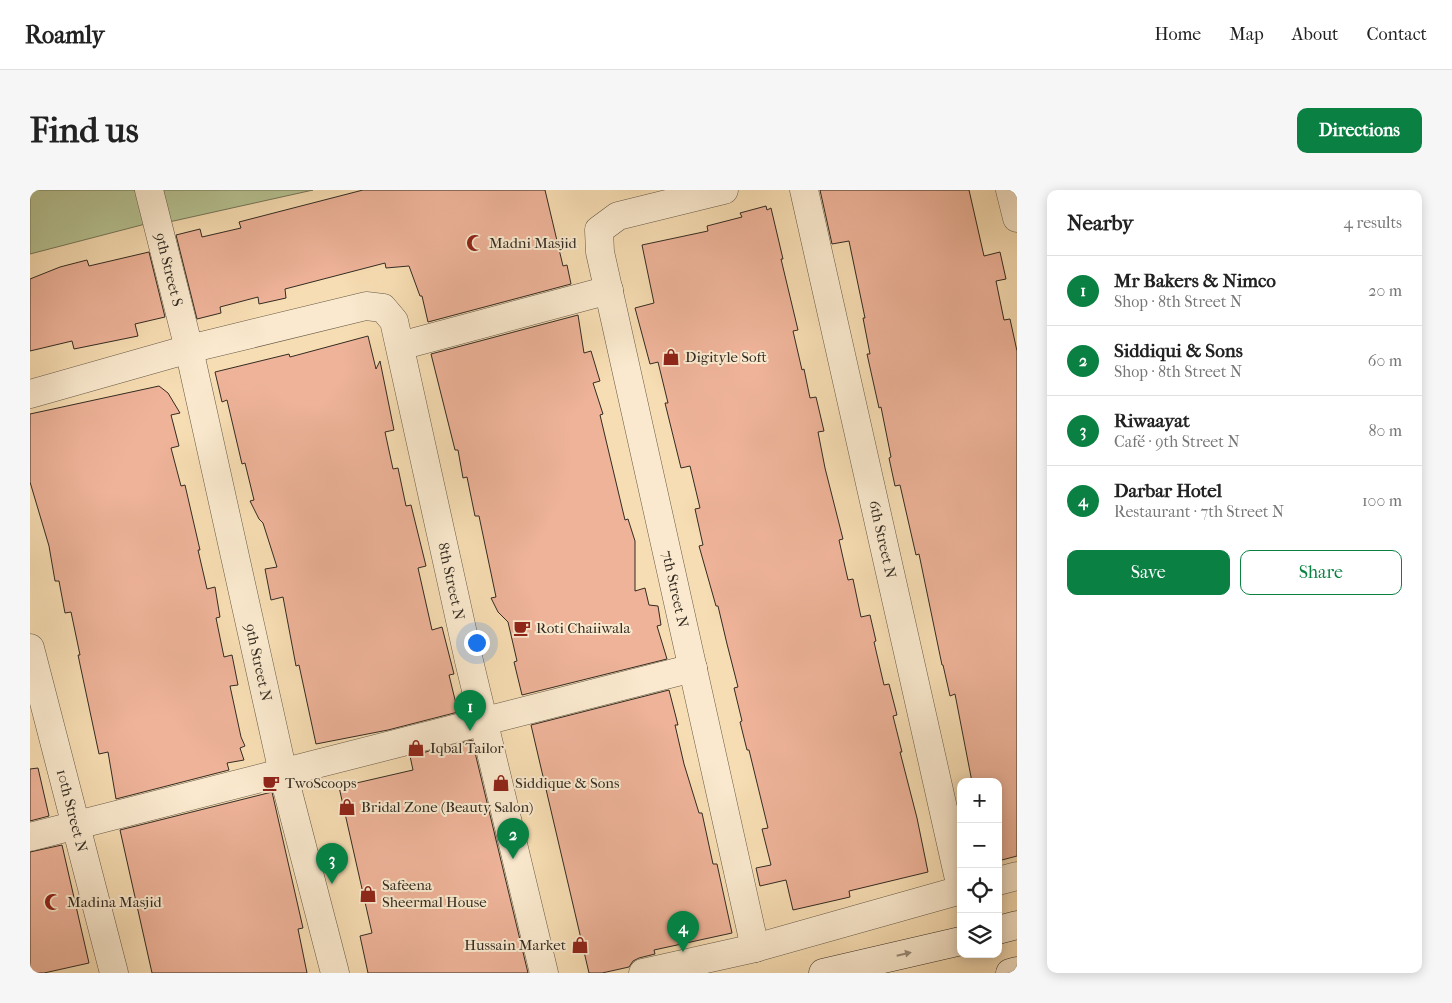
<!DOCTYPE html>
<html lang="en">
<head>
<meta charset="utf-8">
<style>
  :root { --surface:#fff; --page:#f6f6f6; --text:#222; --muted:#767676; --line:#e0e0e0; --accent:#0b8043 }
  body { margin:0; font-family:"IM FELL French Canon",serif; background:var(--page); color:var(--text) }
  .controls { position:absolute; right:15px; bottom:15px; display:grid; overflow:hidden; border-radius:10px; box-shadow:0 2px 12px #0003 }
  .controls button { width:45px; height:45px; display:grid; place-items:center; padding:0; border:0; border-bottom:1px solid var(--line); background:var(--surface); color:var(--text); font:25px sans-serif }
  .you { position:absolute; left:446px; top:452px; width:18px; height:18px; margin:-12px; border:4px solid #fff; border-radius:50%; background:#1a73e8; box-shadow:0 0 0 8px #1a73e833 }
  .badge { display:grid; place-items:center; width:32px; height:32px; border-radius:50%; background:var(--accent); color:#fff; font-size:16px; font-weight:700 }
  .pin { position:absolute; translate:-50% -41px; filter:drop-shadow(0 1px 2px #0008) }
  .pin::after { content:''; position:absolute; top:26px; width:18px; height:15px; background:inherit; clip-path:polygon(0 0,100% 0,50% 100%) }
  .list { margin:0; padding:0; list-style:none }
  h2 { display:flex; justify-content:space-between; align-items:center; height:65px; margin:0; padding:0 20px; font-size:21px }
  h2 small { font-size:16px; font-weight:400; color:var(--muted) }
  .list li { display:grid; grid-template-columns:32px 1fr auto; gap:15px; align-items:center; box-sizing:border-box; height:70px; padding:0 20px; border-top:1px solid var(--line) }
  .list b { display:block; font-size:19px; white-space:nowrap }
  .list p { margin:0; font-size:16px; white-space:nowrap; color:var(--muted) }
  .list em { font-size:16px; font-style:normal; color:var(--muted) }
  .actions { display:flex; gap:10px; padding:15px 20px }
  .actions a { flex:1; padding:11px 0; border:1px solid var(--accent); border-radius:10px; text-align:center; font-size:18px; color:var(--accent) }
  .actions .main { background:var(--accent); color:#fff }
  .icon { flex:none; width:28px; height:28px; fill:none; stroke:currentColor; stroke-width:2; stroke-linecap:round; stroke-linejoin:round }
  .map { position:relative; flex:none; width:987px; height:783px; overflow:hidden; border-radius:10px }
  header { display:flex; align-items:center; gap:30px; box-sizing:border-box; height:70px; padding:0 25px; background:var(--surface); border-bottom:1px solid var(--line) }
  header strong { font-size:24px }
  nav { display:flex; gap:28px; margin-inline-start:auto; font-size:18px }
  .intro { display:flex; align-items:center; justify-content:space-between; box-sizing:border-box; height:120px; padding:0 30px }
  h1 { margin:0; font-size:35px }
  .button { padding:12px 22px; border-radius:10px; background:var(--accent); color:#fff; font-size:18px; font-weight:700 }
  main { display:flex; gap:30px; padding:0 30px }
  aside { flex:1; background:var(--surface); border-radius:10px; box-shadow:0 2px 12px #0003 }
  .map>svg:first-child { display:block }
  .green { fill:#b6c292; stroke:#74765a }
  .building { fill:#eeb399; stroke:#332b22 }
  .lines { fill:none; stroke-linecap:round; stroke-linejoin:round }
  .street-casing { stroke:#645846; stroke-width:29 }
  .secondary-casing { stroke:#332b22; stroke-width:29 }
  .street { stroke:#fae9ce; stroke-width:28 }
  .secondary { stroke:#fae9ce; stroke-width:28 }
  .oneway { fill:#968a78 }
  .labels { text-anchor:middle; dominant-baseline:central; stroke-width:4; stroke-linejoin:round; paint-order:stroke }
  .poi-label { font-size:15px; fill:#332b22; stroke:#fae9ce; text-anchor:start }
  .street-label { font-size:15px; fill:#332b22; stroke:#fae9ce }
</style>
</head>
<body>
<header>
<strong>Roamly</strong>
<nav><a>Home</a><a>Map</a><a>About</a><a>Contact</a></nav>
</header>
<div class="intro"><h1>Find us</h1><a class="button">Directions</a></div>
<main>
<div class="map">
<svg width="987" height="783" viewBox="0 0 987 783">
  <rect width="100%" height="100%" fill="#f7ddb3"/>
  <filter id="stains"><feTurbulence type="fractalNoise" baseFrequency=".004" numOctaves="4"/><feColorMatrix values="0 0 0 0 .2 0 0 0 0 .09 0 0 0 0 .02 0 0 0 .5 -.17"/></filter>
  <radialGradient id="worn" r=".72"><stop offset=".6" stop-color="#630" stop-opacity="0"/><stop offset="1" stop-color="#630" stop-opacity=".3"/></radialGradient>
  <!-- green -->
  <path class="green" d="M0 0H119L127 31 0 64Z
    M132 0H283L139 32Z"/>
  <!-- building -->
  <path class="building" d="M333 0H515L533 76 537 75 541 94 398 132 392 106H390L379 76 356 78 355 73 255 99 256 108 229 114 228 107 190 117 191 123 167 129 146 45 170 39 172 47 211 38 209 32Z
    M790 0H939L954 66 970 62 976 89 966 91 974 130 980 129 987 161V666L968 671V592H942L925 504 920 506 913 475H912L889 364 886 365 870 295 865 296 859 268 861 267 851 217 849 218 837 164H840L833 128H835L819 51 802 54Z
    M736 16 737 20 741 18 753 69H751L768 140 763 141 772 180 774 179 780 208 786 207 794 241 788 242 795 278 813 349 809 350 818 390 823 389 831 427 840 425 846 451 844 452 854 495 859 494 867 525 863 526 872 562H870L887 628 898 682 819 701 820 707 763 720 756 690 730 696 726 678 741 675 732 639 738 638 719 560H717L710 532 712 531 704 498 708 497 697 454 688 416H686L669 356 673 355 665 319 670 318 660 276 651 278 635 213H638L628 172 620 174 605 118 624 113 612 55 678 41 677 36 712 27 710 23Z
    M119 62 135 127 105 134 108 146 44 159 42 151 0 161V89L30 77 57 70 59 76Z
    M548 125 554 163 561 161 570 191 563 193 573 224 570 225 595 330 598 329 605 351V401L615 398 619 415 628 416 631 435 627 436 637 469 492 505 484 472 487 471 478 432 468 422 461 408 466 407 449 326H445L437 287 433 288 428 260H425L401 164Z
    M338 146 346 179 350 171 364 240 355 242 363 279 368 278 376 316 381 315 396 376 388 378 402 440 412 437 424 484 419 485 428 522 358 540 286 554 269 475 266 476 253 407 241 410 235 379 247 377 233 333 229 329 220 311 224 310 215 273 212 274 197 210 192 212 185 182 259 164 260 167Z
    M129 196 138 203 150 223 141 225 149 256 141 258 151 296 155 295 170 360H168L177 399 185 397 190 427 186 428 194 467 202 465 208 495 200 496 211 547 215 556 210 558 214 570 197 573 199 580 86 609 78 562 69 564 48 465H50L41 422 35 423 29 391H25L19 356 0 292V224Z
    M639 500 648 535H645L654 574 669 623H672L683 674H687L702 743 624 760 625 764 609 768 603 771 599 777 572 783H559L501 535Z
    M442 550 498 783H338L330 746 342 743 309 597 383 580 380 566Z
    M8 578 19 626 0 631V579Z
    M242 602 273 738 268 739 277 783H122L90 640Z
    M32 655 59 773 14 783H0V662Z"/>
  <g class="lines">
    <!-- street casing -->
    <g class="street-casing">
      <g id="street">
        <path id="s1" d="M119 0 159 159 253 583 305 783"/>
        <path id="s2" d="M694 0 588 26 569 40 570 62 725 758"/>
        <path id="s3" d="M774 0 931 698"/>
        <path d="M980 0 987 28"/>
        <path d="M370 156 579 100"/>
        <path id="s4" d="M0 204 159 159 336 116 353 118 364 131 439 471 514 783"/>
        <path id="s5" d="M0 458 84 783"/>
        <path d="M0 647 663 478"/>
        <path d="M968 691 987 686"/>
        <path d="M613 783 725 758 931 700"/>
      </g>
    </g>
    <!-- secondary casing -->
    <g class="secondary-casing">
      <path id="secondary" d="M968 740 987 735
        M793 783 931 751
        M980 783 987 781"/>
    </g>
    <!-- street -->
    <use href="#street" class="street"/>
    <!-- secondary -->
    <use href="#secondary" class="secondary"/>
  </g>
  <!-- one-way arrows -->
  <defs><path id="oneway-solid" d="M-6-.8H1V-3.2L6.5 0L1 3.2V.8H-6Z" transform="scale(1.25)"/></defs>
  <use class="oneway" href="#oneway-solid" transform="translate(874 764) rotate(-13)"/>
  <!-- icons -->
  <defs>
    <g id="mosque-bare" transform="scale(1.35)"><path d="M3.5-4.9A6 6 0 1 0 3.5 4.9A5 5 0 1 1 3.5-4.9Z" fill="#8f2418" stroke="#fae9ce" stroke-width="2.5" paint-order="stroke"/></g>
    <g id="shop-bare" transform="scale(1.35)"><path d="M-5-2.5h2.3a2.7 3.5 0 0 1 5.4 0H5L5.5 6h-11ZM-1.5-2.5h3a1.5 2.3 0 0 0-3 0Z" fill="#8f2418" stroke="#fae9ce" stroke-width="2.5" paint-order="stroke"/></g>
    <g id="cafe-bare" transform="scale(1.35)"><path d="M-5.5-4.5H6V0H3Q3 3.5 0 3.5H-2.5Q-5.5 3.5-5.5 0ZM3-3.2v2h1.7v-2ZM-6 4.5H4V6H-6Z" fill="#8f2418" stroke="#fae9ce" stroke-width="2.5" paint-order="stroke"/></g>
  </defs>
  <g fill-rule="evenodd">
    <use href="#mosque-bare" x="445" y="53"/>
    <use href="#shop-bare" x="641" y="167"/>
    <use href="#cafe-bare" x="492" y="438"/>
    <use href="#shop-bare" x="386" y="558"/>
    <use href="#cafe-bare" x="241" y="593"/>
    <use href="#shop-bare" x="471" y="593"/>
    <use href="#shop-bare" x="317" y="617"/>
    <use href="#shop-bare" x="338" y="704"/>
    <use href="#mosque-bare" x="23" y="712"/>
    <use href="#shop-bare" x="550" y="755"/>
  </g>
  <g class="labels">
    <!-- poi labels -->
    <g class="poi-label">
      <text x="459" y="53">Madni Masjid</text>
      <text x="655" y="167">Digityle Soft</text>
      <text x="506" y="438">Roti Chaiiwala</text>
      <text x="400" y="558">Iqbal Tailor</text>
      <text x="255" y="593">TwoScoops</text>
      <text x="485" y="593">Siddique &amp; Sons</text>
      <text x="331" y="617">Bridal Zone (Beauty Salon)</text>
      <text x="352" y="695">Safeena<tspan x="352" dy="17">Sheermal House</tspan></text>
      <text x="37" y="712">Madina Masjid</text>
      <text x="536" y="755" text-anchor="end">Hussain Market</text>
    </g>
    <!-- street labels -->
    <g class="street-label">
      <text stroke="none"><textPath href="#s1" startOffset="82">9th Street S</textPath></text>
      <text stroke="none"><textPath href="#s3" startOffset="358">6th Street N</textPath></text>
      <text stroke="none"><textPath href="#s4" startOffset="648">8th Street N</textPath></text>
      <text stroke="none"><textPath href="#s2" startOffset="500">7th Street N</textPath></text>
      <text stroke="none"><textPath href="#s1" startOffset="485">9th Street N</textPath></text>
      <text stroke="none"><textPath href="#s5" startOffset="168">10th Street N</textPath></text>
    </g>
  </g>
  <rect width="100%" height="100%" filter="url(#stains)"/>
  <rect width="100%" height="100%" fill="url(#worn)"/>
</svg>
<div class="controls">
<button>+</button>
<button>−</button>
<button><svg class="icon" aria-label="locate" viewBox="0 0 24 24"><circle cx="12" cy="12" r="6"/><path d="M12 2v4M12 18v4M2 12h4M18 12h4"/></svg></button>
<button><svg class="icon" aria-label="layers" viewBox="0 0 24 24"><path d="M12 4l9 5-9 5-9-5zM3 14l9 5 9-5"/></svg></button>
</div>
<div class="you"></div>
<div class="pin badge" style="left:440px;top:541px">1</div>
<div class="pin badge" style="left:483px;top:669px">2</div>
<div class="pin badge" style="left:302px;top:694px">3</div>
<div class="pin badge" style="left:653px;top:762px">4</div>
</div>
<aside>
<h2>Nearby<small>4 results</small></h2>
<ul class="list">
<li><span class="badge">1</span><div><b>Mr Bakers &amp; Nimco</b><p>Shop · 8th Street N</p></div><em>20 m</em></li>
<li><span class="badge">2</span><div><b>Siddiqui &amp; Sons</b><p>Shop · 8th Street N</p></div><em>60 m</em></li>
<li><span class="badge">3</span><div><b>Riwaayat</b><p>Café · 9th Street N</p></div><em>80 m</em></li>
<li><span class="badge">4</span><div><b>Darbar Hotel</b><p>Restaurant · 7th Street N</p></div><em>100 m</em></li>
</ul>
<div class="actions"><a class="main">Save</a><a>Share</a></div>
</aside>
</main>
</body>
</html>
